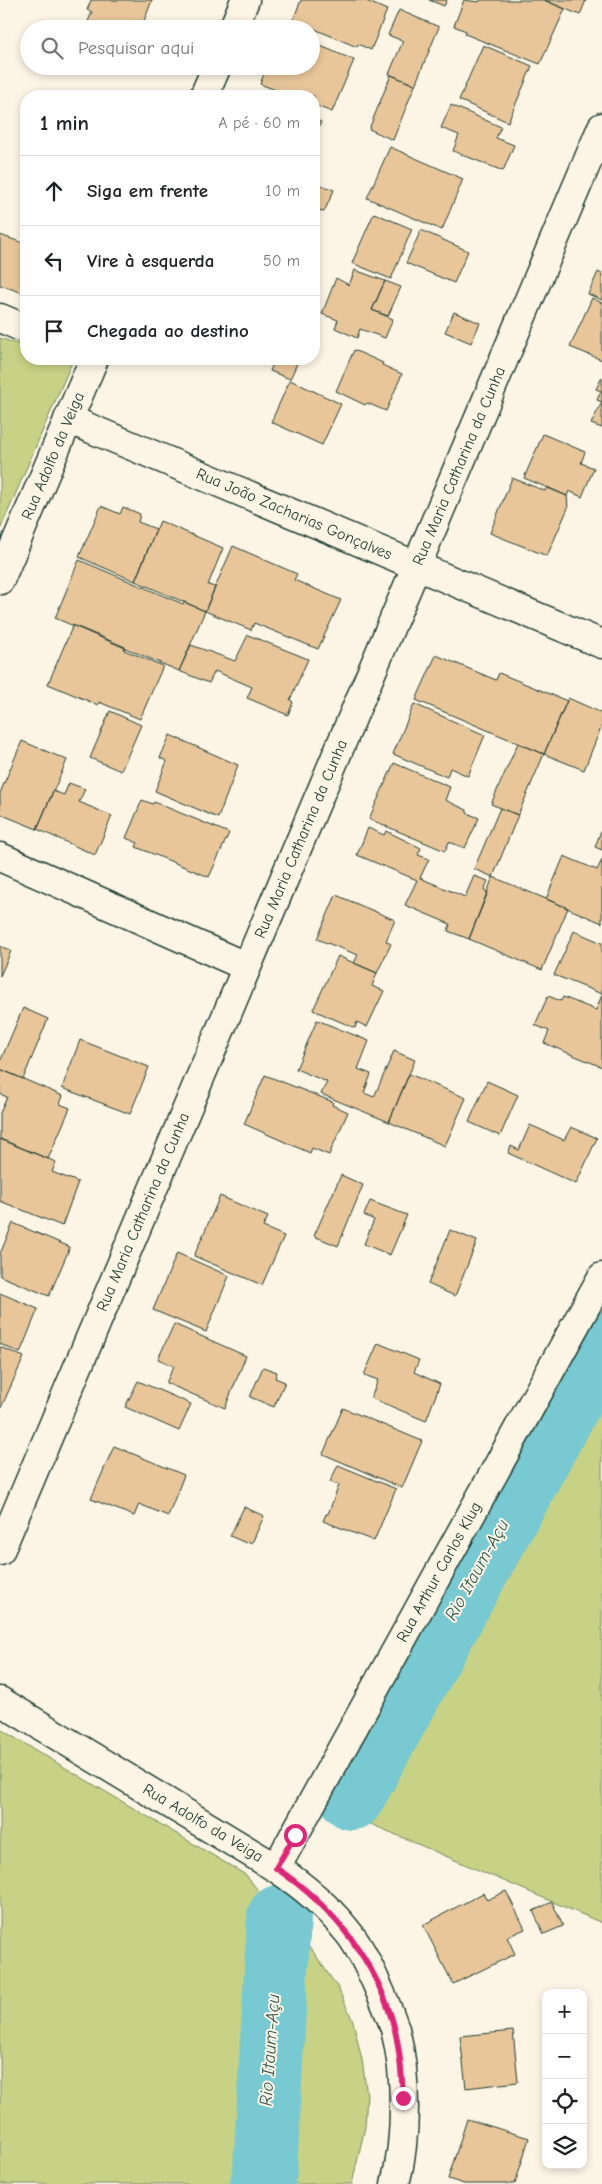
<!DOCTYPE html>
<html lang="pt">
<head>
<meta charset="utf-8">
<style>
  :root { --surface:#fff; --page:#f6f6f6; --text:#202124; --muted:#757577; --line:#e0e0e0 }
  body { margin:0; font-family:"Comic Neue",sans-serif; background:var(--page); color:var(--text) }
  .controls { position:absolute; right:15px; bottom:15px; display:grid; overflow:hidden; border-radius:10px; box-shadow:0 2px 8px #0003 }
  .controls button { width:45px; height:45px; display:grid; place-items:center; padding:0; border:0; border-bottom:1px solid var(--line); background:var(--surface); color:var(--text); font:25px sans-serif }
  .stop { position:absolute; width:15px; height:15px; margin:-11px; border:4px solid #db2777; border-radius:50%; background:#fff }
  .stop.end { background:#db2777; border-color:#fff; box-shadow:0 1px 5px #0008 }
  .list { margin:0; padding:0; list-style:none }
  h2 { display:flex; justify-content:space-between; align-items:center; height:65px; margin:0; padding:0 20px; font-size:21px }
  h2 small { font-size:16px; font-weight:400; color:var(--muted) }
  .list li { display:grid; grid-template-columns:32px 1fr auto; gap:15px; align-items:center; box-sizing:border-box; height:70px; padding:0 20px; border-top:1px solid var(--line) }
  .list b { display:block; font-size:19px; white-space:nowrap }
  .list em { font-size:16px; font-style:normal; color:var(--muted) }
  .icon { flex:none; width:28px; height:28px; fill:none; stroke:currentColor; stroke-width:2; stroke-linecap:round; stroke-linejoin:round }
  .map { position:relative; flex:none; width:602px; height:2184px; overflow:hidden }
  .search { position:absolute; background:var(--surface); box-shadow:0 2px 8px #0003; left:20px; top:20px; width:300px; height:55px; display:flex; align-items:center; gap:12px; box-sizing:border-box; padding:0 18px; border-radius:28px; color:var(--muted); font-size:19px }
  .panel { position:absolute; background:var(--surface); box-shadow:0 2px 8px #0003; left:20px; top:90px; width:300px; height:275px; border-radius:20px }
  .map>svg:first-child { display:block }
  .green { fill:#c7d286; stroke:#73885d }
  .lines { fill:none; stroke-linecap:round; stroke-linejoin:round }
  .river { stroke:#78c9d1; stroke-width:64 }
  .building { fill:#e9c69a; stroke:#1f3d34 }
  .minor-casing { stroke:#1f3d34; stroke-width:31 }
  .minor { stroke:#fcf5e5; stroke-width:28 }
  .route { stroke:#db2777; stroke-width:6 }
  .labels { text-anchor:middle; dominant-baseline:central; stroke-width:4; stroke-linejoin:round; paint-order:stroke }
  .street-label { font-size:16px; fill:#1f3d34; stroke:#fcf5e5 }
  .water-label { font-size:18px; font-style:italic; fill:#315953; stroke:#fcf5e5 }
</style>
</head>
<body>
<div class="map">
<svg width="602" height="2184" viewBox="0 0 602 2184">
  <rect width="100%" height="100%" fill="#fcf5e5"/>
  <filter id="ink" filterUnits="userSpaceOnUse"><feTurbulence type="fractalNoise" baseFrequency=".02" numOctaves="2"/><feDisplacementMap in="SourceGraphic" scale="10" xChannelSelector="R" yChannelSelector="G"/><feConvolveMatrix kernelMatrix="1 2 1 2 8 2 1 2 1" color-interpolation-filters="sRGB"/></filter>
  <g filter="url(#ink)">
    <!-- green -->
    <path class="green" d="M0 338 26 347V359H61L72 362 0 530Z
      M559 1391 602 1409V1923L331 1807Z
      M0 1729 246 1875 279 1917 312 1950 338 1988 353 2021 362 2060 367 2095 365 2127 352 2184H0Z"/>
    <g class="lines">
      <!-- river -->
      <path class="river" d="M352 1798 602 1343
        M262 2184 265 2170 279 1917"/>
    </g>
    <!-- building -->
    <path class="building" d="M91 0H152L141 29H85L92 12 87 10Z
      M301 0H364L387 10 371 50 358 44 357 47 293 20Z
      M429 0H447L444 6Z
      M464 0 479 2 480 0H544L565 9 540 64 465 34 466 31 454 26Z
      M544 0H586L580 15Z
      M399 10 439 27 415 85 389 74 403 41 388 35Z
      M311 42 354 60 332 112 314 105V96H291L260 84 267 66H311Z
      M483 45 532 66 508 122 459 100Z
      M391 75 415 85 393 140 369 129Z
      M451 105 501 127 496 138 514 145 503 171 453 151 459 135 441 128Z
      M314 119 321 122 314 140Z
      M390 147 463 179 442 230 367 198Z
      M314 182 334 190 324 212 314 208Z
      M374 213 412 229 391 279 352 263Z
      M421 230 468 251 454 283 406 263Z
      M0 235 26 244V294L0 285Z
      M355 270 385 281 372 310 393 319 385 338 360 329 357 338 335 328 338 320 322 314 336 278 349 285Z
      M598 272 602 274V300L588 294Z
      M385 281 401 287 388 316 372 310Z
      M592 298 602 303V360L570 347Z
      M454 312 480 323 471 343 445 332Z
      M354 350 383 363 382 365 402 374 386 411 367 403 365 405 336 391Z
      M275 359H299L290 379 270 371Z
      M602 377V428L591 424 602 402 597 400 601 391 596 389Z
      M290 380 341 404 322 445 271 422Z
      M543 434 585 452 581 463 594 468 582 497 569 491 567 496 524 478Z
      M512 478 545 491 547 487 567 496 568 508 547 556 490 533Z
      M101 506 120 514 123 507 140 514 138 522 156 529 135 581 79 557Z
      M160 521 223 548 208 585 215 587 205 611 135 581Z
      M233 546 297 574 294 580 341 600 318 649 254 623 251 630 205 611Z
      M79 560 183 604 184 602 205 611 179 671 55 618Z
      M73 625 125 647 124 650 163 666 140 719 99 702 98 705 48 684Z
      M248 635 308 659 290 700 293 702 288 715 247 698 252 687 215 671 209 683 179 671 191 645 235 661Z
      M436 655 496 680 499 673 567 701 544 754 416 700Z
      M568 698 602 713V725L584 770 544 754Z
      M414 704 485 735 468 776 450 768 447 777 393 754Z
      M110 711 141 725 121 771 90 758Z
      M170 735 238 765 218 818 155 791 167 761 160 758Z
      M22 741 67 760 37 829 0 814V793Z
      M518 743 544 754 518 815 491 804Z
      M394 763 450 787 445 800 467 810V813L479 818 465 848 449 842 445 851 369 819Z
      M69 783 85 789 79 802 112 816 95 855 37 829 53 791 64 795Z
      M142 800 153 804 154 802 229 833 209 877 136 847 138 843 126 838Z
      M500 808 518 815 493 877 474 869Z
      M368 828 384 835 386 831 421 848 418 855 429 859 420 878 465 897 474 876 488 881 484 890 488 892 469 939 448 931 450 924 405 905 417 880 357 855Z
      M602 828V850L595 847Z
      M564 856 597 870 602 860V923L546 899Z
      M493 877 568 908 542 970 469 939Z
      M336 895 395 920 386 941 391 944 377 973 354 963 358 955 317 939Z
      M574 931 602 943V994L554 975Z
      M0 946 11 951 0 976Z
      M338 956 377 973 372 986 384 991 367 1027 357 1022 355 1028 313 1010Z
      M602 995V1067L544 1043 549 1031 535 1025 548 996 561 1001 563 997 596 1010Z
      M23 1008 48 1019 23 1079 0 1069V1062Z
      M317 1020 369 1041 358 1069 371 1074 364 1093 374 1097 394 1051 415 1060 389 1122 321 1094 327 1082 296 1069Z
      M80 1040 149 1067 130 1114 62 1088Z
      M0 1069 63 1096 60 1104 70 1108 48 1159 0 1139V1113L7 1097 0 1094Z
      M409 1074 466 1098 445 1146 389 1122Z
      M265 1075 333 1102 332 1105 348 1112 329 1155 312 1148 310 1153 244 1124Z
      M487 1081 518 1095 500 1136 469 1122Z
      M530 1125 564 1140 571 1127 597 1138 576 1184 508 1153 511 1146 519 1150Z
      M0 1139 56 1162 52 1172 78 1182 62 1226 0 1201Z
      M341 1175 363 1185 338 1246 314 1236Z
      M220 1196 268 1217 263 1227 284 1236 262 1285 194 1256Z
      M370 1201 407 1215 390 1255 364 1244 374 1220 364 1215Z
      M13 1223 70 1247 49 1296 0 1276V1254Z
      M450 1230 477 1241 455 1296 428 1284Z
      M177 1253 229 1276 206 1332 153 1310Z
      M0 1293 38 1309 20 1353 0 1344Z
      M174 1324 246 1356 225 1408 166 1383 174 1366 158 1359Z
      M378 1343 419 1360 414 1372 440 1384 426 1421 371 1398 378 1380 364 1375Z
      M0 1347 24 1357 0 1410Z
      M263 1367 277 1372 275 1378 285 1382 274 1407 250 1397Z
      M138 1381 191 1404 179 1431 125 1407Z
      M343 1408 422 1441 402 1488 323 1454Z
      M114 1446 184 1475 168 1516 139 1504 134 1516 91 1499Z
      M338 1465 396 1489 374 1541 323 1521 326 1514H328L339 1485 330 1482Z
      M244 1507 264 1516 252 1543 247 1541 246 1543 230 1536Z
      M506 1891 525 1929 507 1937 515 1954 453 1984 423 1925 483 1893 487 1900Z
      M552 1902 563 1926 544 1934 533 1911Z
      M513 2031 518 2082 466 2088 460 2036Z
      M467 2119 529 2138 515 2184H464L448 2179Z"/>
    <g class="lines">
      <!-- minor casing -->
      <g class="minor-casing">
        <path id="minor" d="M233 29 245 0
          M204 96 217 66
          M0 318 26 329
          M68 419 602 644
          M0 580 94 359
          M0 857 247 967
          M0 1551 602 127
          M0 1701 276 1868C302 1885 327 1906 347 1931 359 1945 367 1963 375 1980 382 1996 390 2013 395 2029 407 2075 407 2139 395 2184
          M276 1868 602 1277"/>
      </g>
      <!-- minor -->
      <use href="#minor" class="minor"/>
    </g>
  </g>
  <g class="lines" filter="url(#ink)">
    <!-- route -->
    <path class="route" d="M295 1835 276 1868C334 1907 377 1962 395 2030 400 2052 402 2076 403 2098"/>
  </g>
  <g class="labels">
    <!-- street labels -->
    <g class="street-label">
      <text transform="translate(53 456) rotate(-67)">Rua Adolfo da Veiga</text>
      <text transform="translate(459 466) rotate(-67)">Rua Maria Catharina da Cunha</text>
      <text transform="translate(294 514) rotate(23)">Rua João Zacharias Gonçalves</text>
      <text transform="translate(301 839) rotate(-67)">Rua Maria Catharina da Cunha</text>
      <text transform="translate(143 1212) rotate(-67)">Rua Maria Catharina da Cunha</text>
      <text transform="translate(439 1572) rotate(-61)">Rua Arthur Carlos Klug</text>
      <text transform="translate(203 1823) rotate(31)">Rua Adolfo da Veiga</text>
    </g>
    <!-- water labels -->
    <g class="water-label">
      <text transform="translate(477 1570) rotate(-61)">Rio Itaum-Açu</text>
      <text transform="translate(270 2050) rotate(-86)">Rio Itaum-Açu</text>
    </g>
  </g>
</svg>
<div class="controls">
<button>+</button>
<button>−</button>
<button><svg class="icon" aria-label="locate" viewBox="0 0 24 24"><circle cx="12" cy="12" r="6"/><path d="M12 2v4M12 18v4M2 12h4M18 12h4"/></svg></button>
<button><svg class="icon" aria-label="layers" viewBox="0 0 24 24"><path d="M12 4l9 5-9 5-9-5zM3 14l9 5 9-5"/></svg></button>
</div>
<div class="stop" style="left:295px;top:1835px"></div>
<div class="stop end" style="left:403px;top:2098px"></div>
<div class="search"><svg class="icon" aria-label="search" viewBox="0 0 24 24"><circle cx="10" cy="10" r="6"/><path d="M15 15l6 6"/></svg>Pesquisar aqui</div>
<section class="panel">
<h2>1 min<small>A pé · 60 m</small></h2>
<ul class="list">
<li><svg class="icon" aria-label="ahead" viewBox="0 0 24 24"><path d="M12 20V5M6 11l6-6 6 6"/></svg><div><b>Siga em frente</b></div><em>10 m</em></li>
<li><svg class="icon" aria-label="left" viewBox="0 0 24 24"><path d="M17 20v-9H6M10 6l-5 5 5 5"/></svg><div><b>Vire à esquerda</b></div><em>50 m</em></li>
<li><svg class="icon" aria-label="arrive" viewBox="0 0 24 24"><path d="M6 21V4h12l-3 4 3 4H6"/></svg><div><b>Chegada ao destino</b></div></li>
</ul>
</section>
</div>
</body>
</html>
